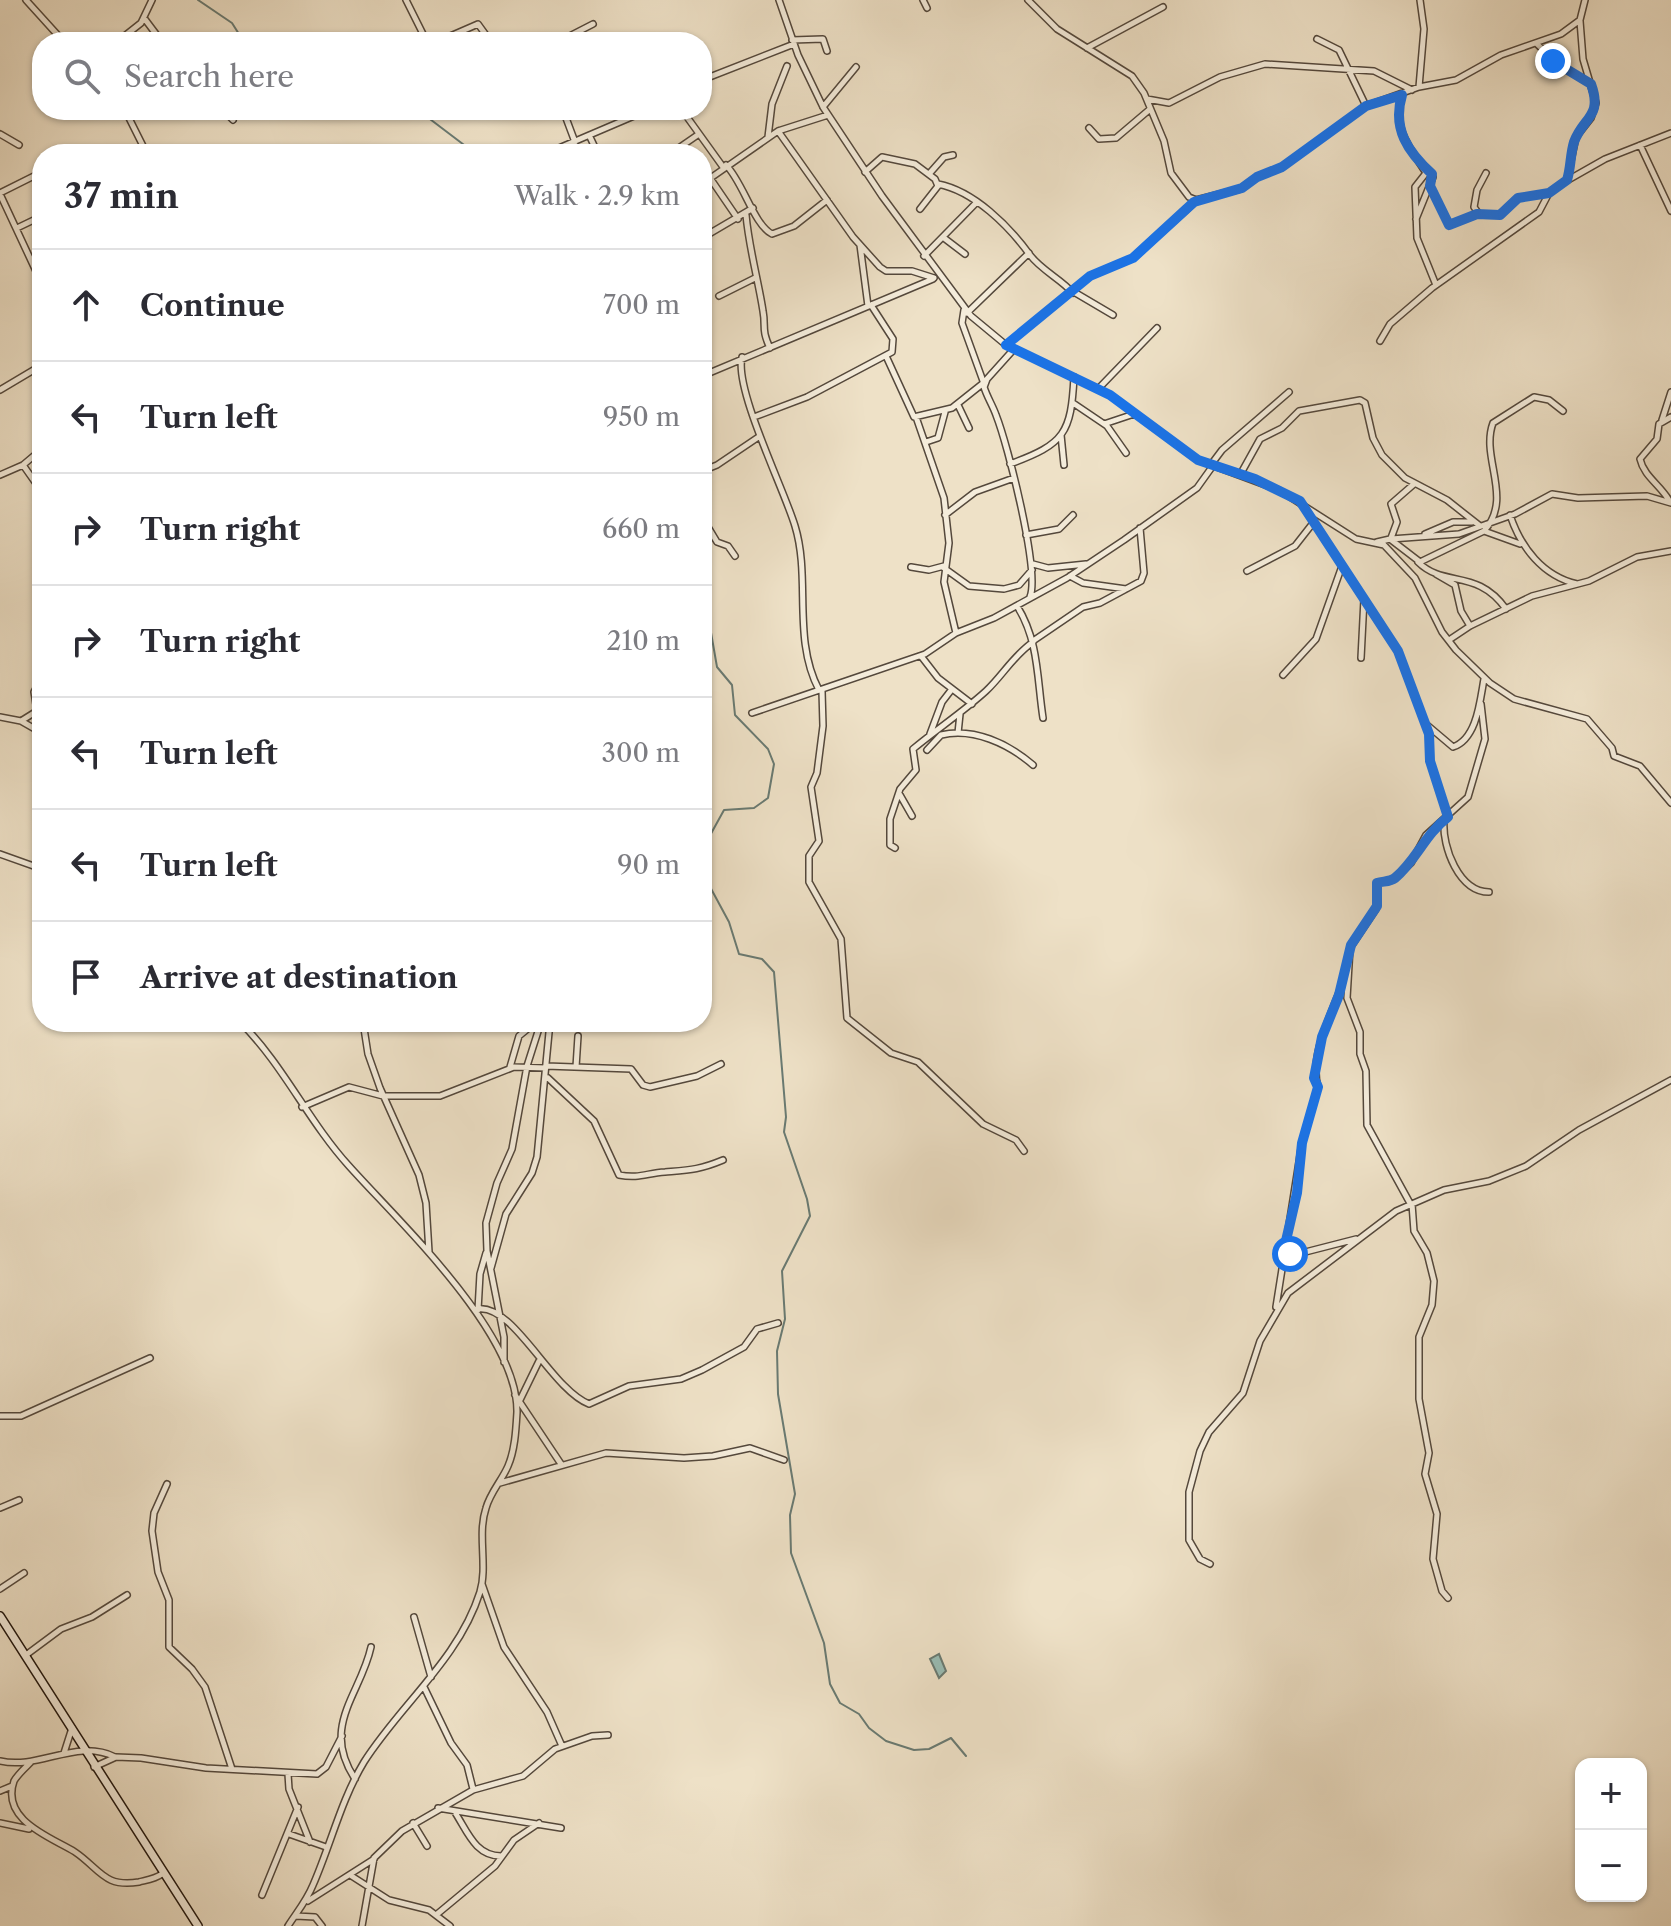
<!DOCTYPE html>
<html lang="en">
<head>
<meta charset="utf-8">
<style>
  :root { --surface:#fff; --page:#f2f2f3; --text:#2b2b33; --muted:#7c7c81; --line:#e1e1e2 }
  body { margin:0; font-family:"Libre Caslon Text",serif; background:var(--page); color:var(--text) }
  .controls { position:absolute; right:24px; bottom:24px; display:grid; overflow:hidden; border-radius:16px; box-shadow:0 2px 6px #0004 }
  .controls button { width:72px; height:72px; display:grid; place-items:center; padding:0; border:0; border-bottom:2px solid var(--line); background:var(--surface); color:var(--text); font:40px sans-serif }
  .stop { position:absolute; width:24px; height:24px; margin:-18px; border:6px solid #1a73e8; border-radius:50%; background:#fff }
  .stop.end { background:#1a73e8; border-color:#fff; box-shadow:0 2px 8px #0008 }
  .list { margin:0; padding:0; list-style:none }
  h2 { display:flex; justify-content:space-between; align-items:center; height:104px; margin:0; padding:0 32px; font-size:34px }
  h2 small { font-size:26px; font-weight:400; color:var(--muted) }
  .list li { display:grid; grid-template-columns:52px 1fr auto; gap:24px; align-items:center; box-sizing:border-box; height:112px; padding:0 32px; border-top:2px solid var(--line) }
  .list b { display:block; font-size:30px; white-space:nowrap }
  .list em { font-size:26px; font-style:normal; color:var(--muted) }
  .icon { flex:none; width:44px; height:44px; fill:none; stroke:currentColor; stroke-width:2; stroke-linecap:round; stroke-linejoin:round }
  .map { position:relative; flex:none; width:1671px; height:1926px; overflow:hidden }
  .search { position:absolute; background:var(--surface); box-shadow:0 2px 6px #0004; left:32px; top:32px; width:680px; height:88px; display:flex; align-items:center; gap:20px; box-sizing:border-box; padding:0 28px; border-radius:32px; color:var(--muted); font-size:30px }
  .panel { position:absolute; background:var(--surface); box-shadow:0 2px 6px #0004; left:32px; top:144px; width:680px; height:888px; border-radius:32px }
  .map>svg:first-child { display:block }
  .water { fill:#99beb6; stroke:#697a72; stroke-width:2 }
  .lines { fill:none; stroke-linecap:round; stroke-linejoin:round }
  .stream { stroke:#697a72; stroke-width:2 }
  .street-casing { stroke:#54483c; stroke-width:8 }
  .secondary-casing { stroke:#20150d; stroke-width:10 }
  .street { stroke:#f4ecdb; stroke-width:5 }
  .secondary { stroke:#f4ecdb; stroke-width:7 }
  .route { stroke:#1a73e8; stroke-width:10 }
</style>
</head>
<body>
<div class="map">
<svg width="1671" height="1926" viewBox="0 0 1671 1926">
  <rect width="100%" height="100%" fill="#eee1c7"/>
  <filter id="stains"><feTurbulence type="fractalNoise" baseFrequency=".0025" numOctaves="4"/><feColorMatrix values="0 0 0 0 .2 0 0 0 0 .09 0 0 0 0 .02 0 0 0 .5 -.17"/></filter>
  <radialGradient id="worn" r=".72"><stop offset=".6" stop-color="#630" stop-opacity="0"/><stop offset="1" stop-color="#630" stop-opacity=".3"/></radialGradient>
  <!-- water -->
  <path class="water" d="M939 1654 946 1671 939 1678 930 1659Z"/>
  <g class="lines">
    <!-- stream -->
    <path class="stream" d="M198 0 232 23 244 42
      M418 110 476 154
      M702 615 710 627 717 667 732 685 735 715 768 749 774 764 768 798 754 808 724 810 702 850
      M702 872 729 922 739 954 762 959 774 972 786 1117 784 1132 807 1199 810 1216 782 1271 785 1319 777 1351 778 1394 795 1494 790 1515 791 1553 824 1643 830 1684 840 1703 859 1714 869 1728 886 1741 914 1750 929 1749 951 1738 966 1756"/>
    <!-- street casing -->
    <g class="street-casing">
      <path id="street" d="M26 0 64 42
        M406 0 427 42
        M779 0 798 55 823 107 882 196 971 316 1006 345 1110 395 1198 460 1279 490 1356 539 1384 545 1415 578 1442 632 1456 650 1490 683 1514 699 1587 719 1612 748 1614 756 1640 766 1671 803
        M923 0 927 8
        M1028 0 1057 29 1132 76 1144 93 1164 141 1171 173 1189 197 1196 200 1240 189 1257 177 1282 167 1366 106 1419 87 1456 80 1501 55 1561 34 1580 20 1585 0
        M144 18 162 42
        M455 34 478 24 491 42
        M1317 39 1339 50 1366 106
        M792 40 823 39 827 51
        M117 42 141 23 152 0
        M436 42 455 34 462 36 465 42
        M558 42 593 24
        M1537 44 1559 65 1591 84
        M1087 48 1163 7
        M702 80 794 44
        M1419 87 1424 29 1420 0
        M1402 95C1392 128 1409 146 1426 173L1415 187 1417 238 1436 285
        M1147 99 1169 103 1220 77 1265 64 1374 71 1412 90
        M823 107 856 67
        M125 110 147 154
        M223 110 233 120
        M563 110 575 142
        M682 110 723 167
        M1089 128 1099 139 1116 138 1149 110
        M778 131 853 237 880 267 886 271H912L934 278
        M0 134 19 145
        M590 137 598 154
        M768 137 772 104 787 66
        M1640 145 1671 211
        M545 154 648 110
        M670 154 699 134
        M726 165C743 182 754 225 772 234L794 226 827 200
        M865 172 882 157 915 164 935 179 938 186 920 209
        M929 174 944 157 953 155
        M710 178 738 219
        M1568 180 1605 159 1671 133
        M702 184 778 131 828 115
        M938 184C974 191 1009 226 1030 255 1041 270 1061 279 1073 293
        M1430 186 1449 225 1477 214 1500 215 1518 198 1548 193
        M0 193 42 172
        M0 194 42 284
        M1479 214 1474 207 1477 190 1486 173
        M746 215C749 248 758 279 763 311 766 327 761 329 770 348
        M1416 219 1433 177 1425 169
        M17 228 42 216
        M702 238 753 208
        M944 238 965 254
        M860 245 868 306
        M924 256 976 203
        M1074 292 1113 315
        M719 296 755 278
        M964 310 962 323 983 381
        M967 313 1029 253
        M1380 341 1390 324 1432 288 1539 212 1549 193 1567 180 1576 137 1591 118 1596 103 1583 59 1580 21
        M1006 345 1090 276 1133 258 1196 201
        M1014 349 987 379 984 387C987 397 993 406 996 415 1008 445 1040 572 1030 597
        M886 356 914 417 952 408 986 381
        M742 357C734 389 784 489 795 526 811 578 792 639 819 690
        M702 376 933 279
        M1098 389 1157 328
        M0 390 42 365
        M1073 403 1107 426 1126 453
        M958 405 969 428
        M754 417 807 397 892 352 893 339 871 305
        M916 417 944 498 949 543 944 582 956 633
        M1662 420 1671 392
        M1104 424 1134 414
        M1061 435 1064 465
        M926 442 938 438 945 412
        M1010 464C1065 444 1071 433 1074 377
        M23 465 42 492
        M1210 466 1222 450 1289 392
        M702 471 717 465 760 436
        M0 475 23 465 42 449
        M1240 475 1260 439 1282 428 1299 411 1360 400 1365 403 1373 438 1382 455 1405 478 1447 500 1480 526
        M1670 502C1662 486 1644 477 1640 459L1657 439 1659 424 1671 417
        M1302 504 1398 651 1429 734 1430 761 1448 817
        M945 515 975 492 1014 478
        M1510 515C1521 548 1543 576 1577 584
        M702 517 717 542 728 546 735 556
        M1484 531 1520 544
        M1425 534 1453 522H1472
        M1026 535 1059 529 1073 515
        M1391 538 1397 522 1391 504 1414 484
        M1391 539 1459 534 1515 514 1552 494 1578 498 1647 496 1671 503
        M1377 542 1390 539 1420 562 1484 531C1514 498 1480 458 1493 423L1534 397 1549 400 1563 411
        M1418 562C1444 588 1477 568 1506 609
        M1033 564 1048 568 1086 564
        M911 567 929 570 944 566
        M944 568 969 586 1004 589 1019 585 1032 570
        M1247 571 1295 546 1313 523
        M1436 574 1455 585 1461 611 1470 626
        M1070 576 1083 583 1126 589
        M1017 606C1039 641 1037 679 1043 718
        M1449 640 1470 626 1532 596 1589 581 1637 557 1671 551
        M1033 641 1083 607 1100 603 1141 581 1144 573 1140 528
        M921 656 938 678 972 704
        M1361 658 1364 599
        M1283 675 1316 639 1342 566
        M822 691 823 726 817 773 811 787 819 841 809 856V882L841 939 847 1018 891 1053 918 1062 983 1124 1016 1140 1024 1151
        M752 713 925 654 956 633 994 618 1067 578 1124 540 1197 488 1212 467
        M0 717 21 721 42 733
        M21 721 37 711 34 692 40 681
        M1427 725 1453 747C1477 739 1480 701 1484 679
        M958 733 960 714
        M930 734 942 702 952 689
        M927 750 941 735C973 727 1009 744 1033 765
        M900 795 912 816
        M1444 821C1442 847 1459 892 1489 892
        M895 848 890 845V819L900 789 916 770 913 749C937 729 963 712 986 691 1003 675 1013 656 1033 642
        M0 854 42 869
        M240 1022C283 1064 308 1121 349 1166 399 1222 518 1333 517 1412 516 1429 515 1450 508 1466 502 1480 490 1493 486 1508 477 1535 488 1565 480 1592 459 1659 400 1705 364 1762 341 1800 331 1844 313 1885 307 1900 297 1912 288 1926
        M363 1022 368 1054 380 1088 419 1175 426 1203 429 1252
        M546 1066 631 1069 643 1085 650 1087 697 1076 721 1064
        M510 1067 519 1036 536 1022
        M576 1067 578 1036
        M548 1078 594 1121 619 1175C639 1179 647 1173 665 1172 689 1170 699 1170 723 1160
        M302 1107 349 1087 383 1096H440L514 1067 546 1068
        M1412 1204 1414 1231 1427 1253 1434 1281 1432 1305 1419 1337V1399L1429 1453 1425 1474 1437 1514 1433 1559 1442 1591 1448 1598
        M1411 1205 1367 1125 1366 1071 1360 1054V1032L1347 998 1350 948 1376 909 1377 883 1392 880 1411 863 1426 835 1468 797 1485 739 1481 704
        M1282 1258 1356 1239
        M491 1268 506 1214 532 1173 537 1157 550 1022
        M1276 1307 1302 1143 1318 1087C1308 1052 1336 1008 1346 972
        M478 1309C514 1304 551 1389 589 1404L629 1386 681 1379 702 1370 744 1347 757 1329 778 1323
        M478 1310 480 1274 486 1253
        M504 1362V1337L487 1251 486 1223 497 1183 512 1149 527 1066 541 1022
        M515 1395 561 1464
        M520 1400 539 1361
        M0 1416H21L150 1358
        M500 1483 606 1453 684 1458 713 1456 750 1448 784 1460
        M167 1484 154 1513 152 1531 158 1572 169 1600V1647L192 1669 205 1687 232 1769
        M0 1508 19 1500
        M1210 1564 1200 1559 1189 1540V1492L1200 1451 1209 1432 1243 1393 1260 1341 1288 1293 1396 1211 1444 1190 1489 1181 1526 1166 1579 1130 1671 1080
        M482 1584 504 1647 547 1712 562 1746
        M0 1589 24 1573
        M414 1617 431 1677
        M26 1655 61 1629 92 1617 127 1595
        M424 1687 451 1743 467 1765 473 1789
        M64 1753 72 1728
        M0 1761C40 1770 76 1738 115 1757
        M31 1762C25 1768 18 1774 14 1781 0 1821 53 1838 75 1852 100 1869 104 1888 139 1882 147 1880 155 1879 162 1874
        M94 1767 116 1757 141 1758 206 1768 317 1774 326 1767 342 1736
        M288 1774 289 1789 310 1842
        M355 1779C320 1726 361 1694 371 1647
        M0 1791 12 1786
        M438 1808 561 1828
        M456 1814C468 1833 476 1856 501 1856
        M0 1823 29 1829
        M413 1823 427 1846
        M289 1834 326 1847
        M350 1875 389 1900 429 1910 450 1926
        M262 1895 298 1807
        M308 1901 374 1859
        M436 1915 495 1866 514 1840 539 1823
        M296 1916 315 1917 322 1926
        M362 1926 374 1858 402 1831 473 1790 523 1776 555 1749 592 1736 608 1735"/>
    </g>
    <!-- secondary casing -->
    <g class="secondary-casing">
      <path id="secondary" d="M0 1616 198 1926"/>
    </g>
    <!-- street -->
    <use href="#street" class="street"/>
    <!-- secondary -->
    <use href="#secondary" class="secondary"/>
  </g>
  <g class="lines">
    <!-- route -->
    <path class="route" d="M1290 1254 1282 1258 1297 1193 1302 1143 1318 1087 1314 1078 1322 1037 1339 995 1351 945 1377 906V883C1383 881 1390 882 1395 878 1416 861 1425 834 1448 817L1430 761 1429 734 1398 651 1300 501 1255 479 1198 460 1110 395 1006 345 1090 276 1133 258 1194 202 1242 188 1257 177 1282 167 1366 106 1402 95C1392 129 1408 152 1432 174L1430 186 1449 225 1477 214 1500 215 1518 198 1549 193 1567 180C1571 168 1570 155 1574 142 1583 117 1603 117 1591 84L1553 61"/>
  </g>
  <rect width="100%" height="100%" filter="url(#stains)"/>
  <rect width="100%" height="100%" fill="url(#worn)"/>
</svg>
<div class="controls">
<button>+</button>
<button>−</button>
</div>
<div class="stop" style="left:1290px;top:1254px"></div>
<div class="stop end" style="left:1553px;top:61px"></div>
<div class="search"><svg class="icon" aria-label="search" viewBox="0 0 24 24"><circle cx="10" cy="10" r="6"/><path d="M15 15l6 6"/></svg>Search here</div>
<section class="panel">
<h2>37 min<small>Walk · 2.9 km</small></h2>
<ul class="list">
<li><svg class="icon" aria-label="ahead" viewBox="0 0 24 24"><path d="M12 20V5M6 11l6-6 6 6"/></svg><div><b>Continue</b></div><em>700 m</em></li>
<li><svg class="icon" aria-label="left" viewBox="0 0 24 24"><path d="M17 20v-9H6M10 6l-5 5 5 5"/></svg><div><b>Turn left</b></div><em>950 m</em></li>
<li><svg class="icon" aria-label="right" viewBox="0 0 24 24"><path d="M7 20v-9h11M14 6l5 5-5 5"/></svg><div><b>Turn right</b></div><em>660 m</em></li>
<li><svg class="icon" aria-label="right" viewBox="0 0 24 24"><path d="M7 20v-9h11M14 6l5 5-5 5"/></svg><div><b>Turn right</b></div><em>210 m</em></li>
<li><svg class="icon" aria-label="left" viewBox="0 0 24 24"><path d="M17 20v-9H6M10 6l-5 5 5 5"/></svg><div><b>Turn left</b></div><em>300 m</em></li>
<li><svg class="icon" aria-label="left" viewBox="0 0 24 24"><path d="M17 20v-9H6M10 6l-5 5 5 5"/></svg><div><b>Turn left</b></div><em>90 m</em></li>
<li><svg class="icon" aria-label="arrive" viewBox="0 0 24 24"><path d="M6 21V4h12l-3 4 3 4H6"/></svg><div><b>Arrive at destination</b></div></li>
</ul>
</section>
</div>
</body>
</html>
